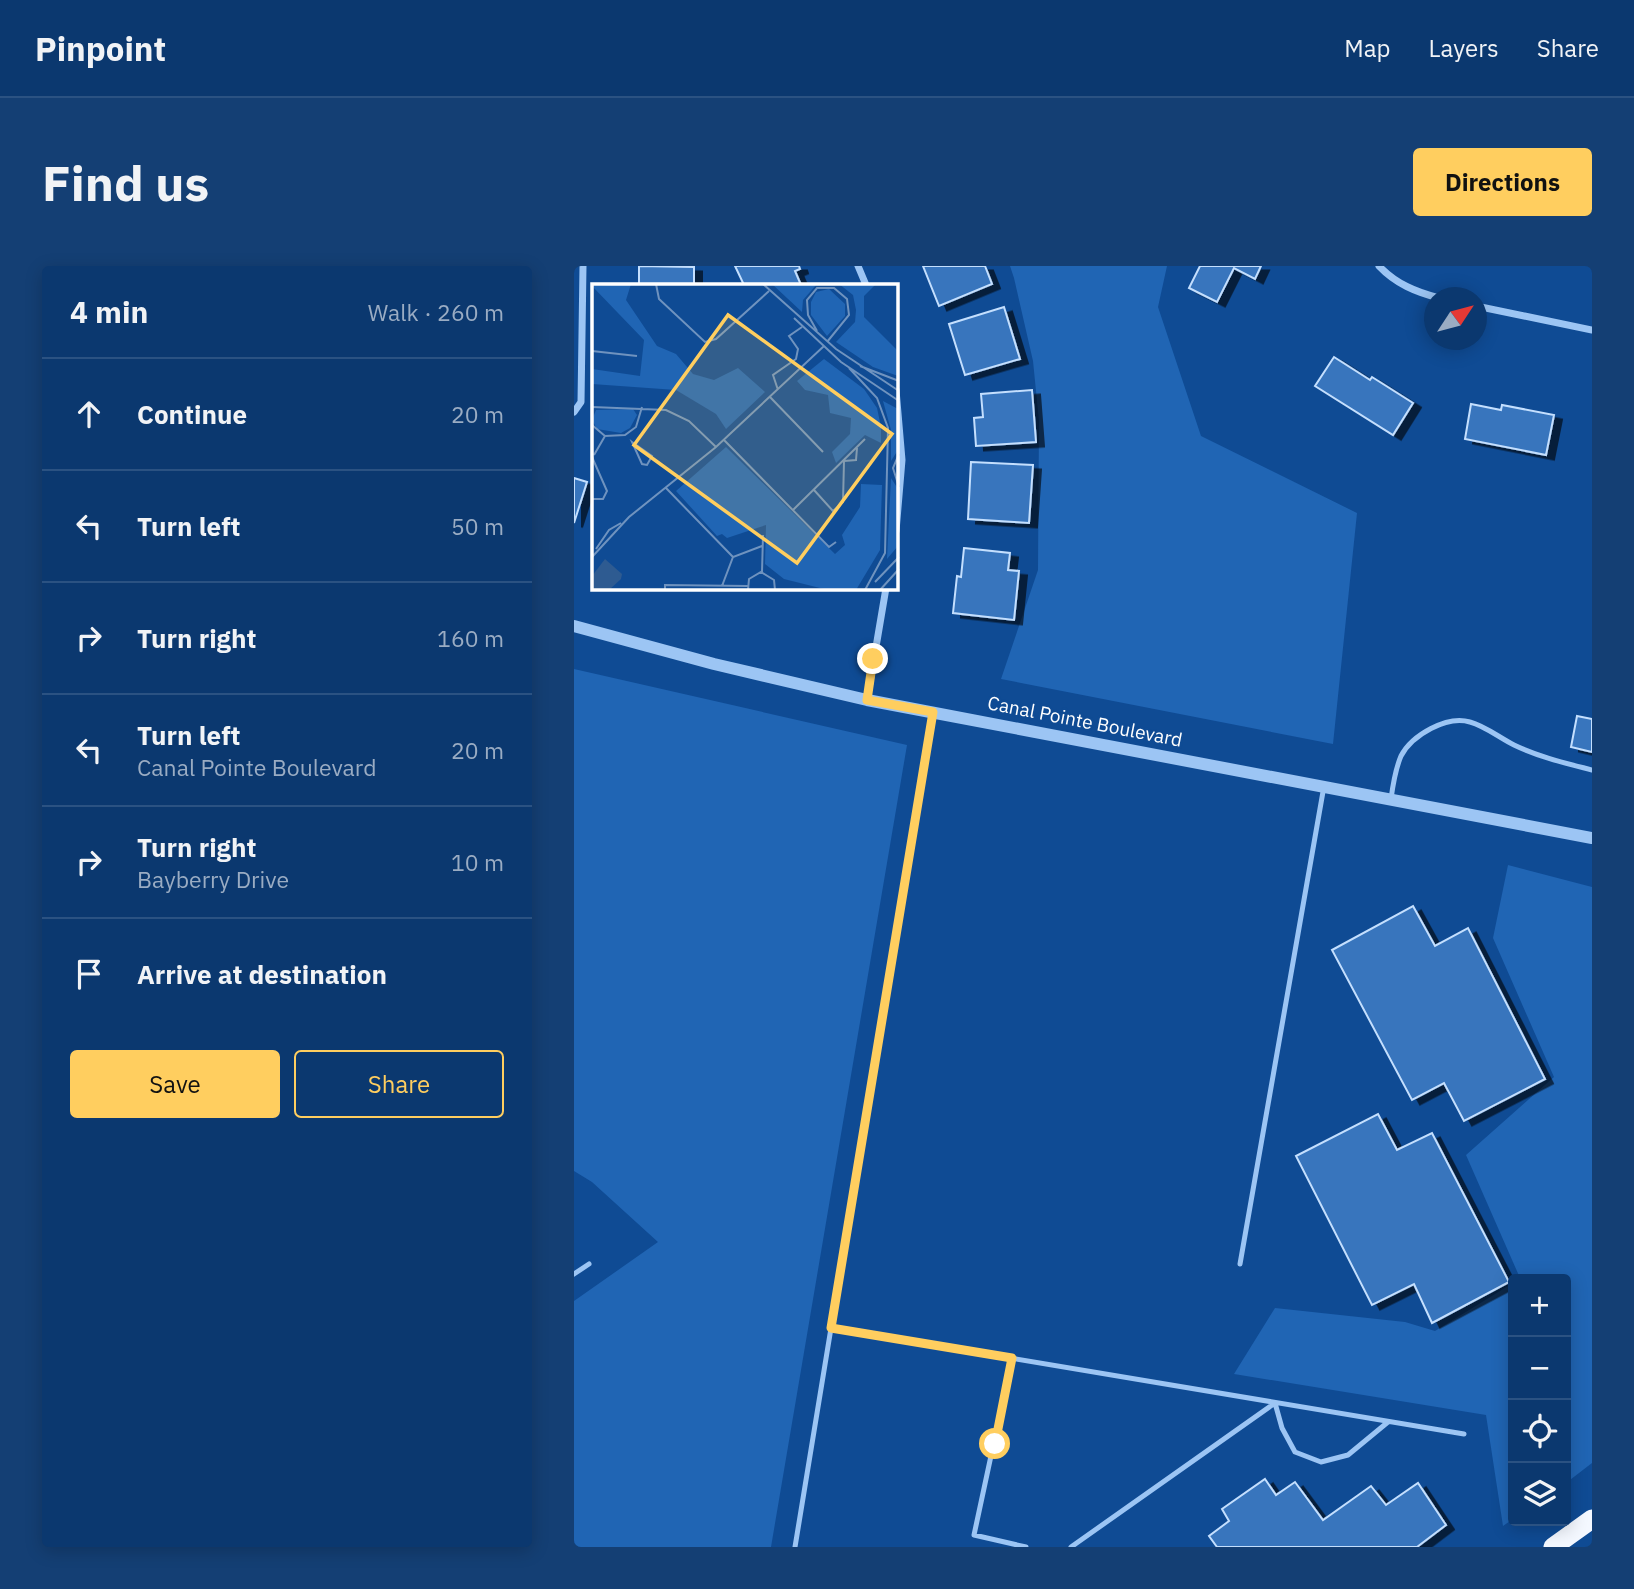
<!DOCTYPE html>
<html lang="en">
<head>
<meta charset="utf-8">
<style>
  :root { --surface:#0b386f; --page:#143f74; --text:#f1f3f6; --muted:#9aacc3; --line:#2b5282; --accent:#ffce5f }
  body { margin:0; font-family:"IBM Plex Sans",sans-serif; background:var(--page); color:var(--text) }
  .controls { position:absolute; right:21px; bottom:21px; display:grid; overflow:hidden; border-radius:7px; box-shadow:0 4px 18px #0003 }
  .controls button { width:63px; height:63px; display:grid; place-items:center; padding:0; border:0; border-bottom:2px solid var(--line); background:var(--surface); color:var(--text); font:35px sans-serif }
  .compass { position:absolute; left:850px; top:21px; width:63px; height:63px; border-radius:50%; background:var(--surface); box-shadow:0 4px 18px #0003; rotate:54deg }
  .stop { position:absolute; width:21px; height:21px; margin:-16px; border:5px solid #ffce5f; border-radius:50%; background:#fff }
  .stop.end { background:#ffce5f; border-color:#fff; box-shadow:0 2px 7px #0008 }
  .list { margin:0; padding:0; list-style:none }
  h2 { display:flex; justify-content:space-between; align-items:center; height:91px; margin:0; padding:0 28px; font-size:30px }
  h2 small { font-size:23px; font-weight:400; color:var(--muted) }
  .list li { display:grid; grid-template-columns:46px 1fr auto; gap:21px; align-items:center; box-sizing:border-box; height:112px; padding:0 28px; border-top:2px solid var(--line) }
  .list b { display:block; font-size:26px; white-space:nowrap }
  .list p { margin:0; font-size:23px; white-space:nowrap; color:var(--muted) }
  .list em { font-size:23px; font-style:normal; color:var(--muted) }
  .actions { display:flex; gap:14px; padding:21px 28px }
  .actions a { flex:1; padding:16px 0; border:2px solid var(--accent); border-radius:7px; text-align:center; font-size:24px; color:var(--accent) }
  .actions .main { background:var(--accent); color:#111 }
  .icon { flex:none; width:38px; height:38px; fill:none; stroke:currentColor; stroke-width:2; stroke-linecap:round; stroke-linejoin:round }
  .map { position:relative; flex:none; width:1018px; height:1281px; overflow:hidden; border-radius:7px }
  header { display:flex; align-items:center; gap:42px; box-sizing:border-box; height:98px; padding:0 35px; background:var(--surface); border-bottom:2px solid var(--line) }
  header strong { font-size:33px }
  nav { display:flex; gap:38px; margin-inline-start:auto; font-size:24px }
  .intro { display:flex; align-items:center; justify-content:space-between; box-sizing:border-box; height:168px; padding:0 42px }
  h1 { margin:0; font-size:49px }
  .button { padding:18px 32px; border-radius:7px; background:var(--accent); color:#111; font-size:24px; font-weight:700 }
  main { display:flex; gap:42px; padding:0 42px }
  aside { flex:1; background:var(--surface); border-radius:7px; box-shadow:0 4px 18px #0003 }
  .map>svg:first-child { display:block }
  .green { fill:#2065b4 }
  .building { fill:#3775bd; stroke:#c4dffe; stroke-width:2; filter:url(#shadow) }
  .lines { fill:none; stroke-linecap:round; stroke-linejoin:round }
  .service { stroke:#9cc5f4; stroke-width:5 }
  .minor { stroke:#9cc5f4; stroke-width:7 }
  .tertiary { stroke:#9cc5f4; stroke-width:12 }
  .trunk { stroke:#f4f8ff; stroke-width:19 }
  .route { stroke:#ffce5f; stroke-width:9 }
  .labels { text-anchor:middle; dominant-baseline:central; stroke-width:5; stroke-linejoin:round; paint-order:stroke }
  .street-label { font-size:19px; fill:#fff; stroke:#0f4b94 }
  .inset-road { fill:none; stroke:#6f93bf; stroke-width:2 }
  .view { fill:#ffce5f; fill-opacity:0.15; stroke:#ffce5f; stroke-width:3.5 }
  .inset-edge { fill:none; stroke:#fff; stroke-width:3.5 }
</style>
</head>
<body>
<header>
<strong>Pinpoint</strong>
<nav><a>Map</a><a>Layers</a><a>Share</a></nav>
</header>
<div class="intro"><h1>Find us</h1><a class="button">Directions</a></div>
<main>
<aside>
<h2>4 min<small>Walk · 260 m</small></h2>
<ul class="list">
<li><svg class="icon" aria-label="ahead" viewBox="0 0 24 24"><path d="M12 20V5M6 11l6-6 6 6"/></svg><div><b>Continue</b></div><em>20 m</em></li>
<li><svg class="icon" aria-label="left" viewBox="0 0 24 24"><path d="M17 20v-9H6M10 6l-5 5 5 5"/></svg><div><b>Turn left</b></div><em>50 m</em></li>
<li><svg class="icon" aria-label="right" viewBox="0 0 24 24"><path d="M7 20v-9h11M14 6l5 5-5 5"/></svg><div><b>Turn right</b></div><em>160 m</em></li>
<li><svg class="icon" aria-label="left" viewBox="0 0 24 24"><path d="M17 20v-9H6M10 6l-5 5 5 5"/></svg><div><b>Turn left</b><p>Canal Pointe Boulevard</p></div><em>20 m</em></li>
<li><svg class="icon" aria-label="right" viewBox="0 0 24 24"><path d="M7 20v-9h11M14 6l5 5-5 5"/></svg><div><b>Turn right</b><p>Bayberry Drive</p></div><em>10 m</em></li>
<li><svg class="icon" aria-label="arrive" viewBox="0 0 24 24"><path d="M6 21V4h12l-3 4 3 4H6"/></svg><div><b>Arrive at destination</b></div></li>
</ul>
<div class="actions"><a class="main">Save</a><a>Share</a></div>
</aside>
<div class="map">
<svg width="1018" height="1281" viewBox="0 0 1018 1281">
  <defs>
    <filter id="shadow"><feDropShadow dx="8" dy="4.5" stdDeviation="0" flood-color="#0009"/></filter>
  </defs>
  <rect width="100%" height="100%" fill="#0f4b94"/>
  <!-- green -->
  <path class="green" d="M436 0H593L584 41 627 170 783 247 759 478 427 413 464 304 465 155 459 95 440 12Z
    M0 403 333 479 197 1281H0V1035L84 976 18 916 0 905Z
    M934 599 1018 621V1197L992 1217V1013H945L946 1012 892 889 980 811 919 672Z
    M939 1017V1253L929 1260 912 1149 660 1108 701 1042 831 1056 861 1065Z"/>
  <!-- building -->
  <path class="building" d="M65 0 120 1V19H65Z
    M161 0H225L226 3 221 5 227 19H170Z
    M349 0H411L418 18 365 40Z
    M626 0H687L681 13 660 2 643 36 615 22Z
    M430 41 446 93 391 109 375 58Z
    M760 91 796 114 798 111 839 137 819 169 741 120Z
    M458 124 462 176 402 180 400 152 409 151 407 128Z
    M897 138 927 144 928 139 980 149 972 189 891 173Z
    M397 196 459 199 455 257 394 253Z
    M0 212 13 216 0 257Z
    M390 282 436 287 434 304 445 305 440 354 379 347 383 310 387 311Z
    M1003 450 1018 453V486L997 481Z
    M839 640 861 680 894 662 971 813 890 855 870 817 838 834 758 684Z
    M804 848 823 884 858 867 935 1016 858 1057 840 1018 798 1039 722 890Z
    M691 1213 702 1229 721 1216 749 1254 797 1220 812 1239 844 1217 872 1259 843 1281H643L635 1270 655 1255 648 1243Z"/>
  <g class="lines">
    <!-- service -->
    <path class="service" d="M817 533C819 518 821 504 827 490 838 469 873 449 896 456 911 460 926 472 940 479 965 491 991 497 1018 504
      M666 998 750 520
      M0 1008 15 998
      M257 1062 890 1168
      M438 1092 400 1269 452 1281
      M701 1137 708 1162 721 1186 747 1196 774 1189 814 1156
      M221 1281 358 448
      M497 1281 701 1137"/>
    <!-- minor -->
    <path class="minor" d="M284 0 292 19
      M805 0C822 18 842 26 865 32
      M902 40 1018 64
      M322 124 328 194 322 265
      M0 146 7 136 9 0
      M293 434 312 322"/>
    <!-- tertiary -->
    <path class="tertiary" d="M0 360 140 398 293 434 1018 572"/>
    <!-- trunk -->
    <path class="trunk" d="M979 1281 1018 1253"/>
  </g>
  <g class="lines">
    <!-- route -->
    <path class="route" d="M299 393 293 434 359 446 257 1062 438 1092 421 1178"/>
  </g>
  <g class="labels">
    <!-- street labels -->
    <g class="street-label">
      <text transform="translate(511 455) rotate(11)">Canal Pointe Boulevard</text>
    </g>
  </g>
  <!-- overview -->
  <g transform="translate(18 18)">
    <rect width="306" height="306" fill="#0f4b94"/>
    <path d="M39 0 34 16 65 62 84 70 101 90 122 96 146 84 173 108 134 145 124 130 84 106 0 100V85L48 92 52 56 0 2ZM180 0 199 1 225 0 211 16 210 28ZM247 0H284L272 12V33L306 67V92L281 83 244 58 263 38 264 26 261 11ZM237 5 253 20V32L235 52 219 31V18L224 8ZM232 75 272 105 285 124 289 143V159L273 151 244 179 240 168 258 150 259 134 238 129 236 111 213 106 205 97ZM291 117 306 125V166L299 177V146ZM41 125 45 131 38 144 29 149 5 145 0 136 4 126ZM134 163 243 270 253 261 250 251 268 223 269 200 290 201 288 266 264 306H236L192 295 173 280 174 241 135 254 130 250 125 252 84 207ZM299 194 306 205V262L295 275Z" fill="#2065b4"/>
    <path d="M13 275 30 290 29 295 17 306H0V292Z" fill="#2e5b91"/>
    <path class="inset-road" d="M64 0 67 15 113 58 124 55 177 7M171 0 244 65 307 107M202 34 249 78 307 117M225 47 216 31 215 16 225 4H242L255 15 257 31 235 58M0 67 45 72M268 82 307 97M257 84 285 114 296 144 293 269 273 306M186 106 181 91 204 75 206 65 197 52 210 43M178 113 231 168M0 123 74 126 97 137 124 163M0 141 13 152 33 151 44 143 50 123M132 156 237 263 244 258M40 158 60 172 55 181 50 180ZM307 170 301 184 307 203M2 171 13 152M0 173 15 207 11 215H0M252 177 264 176 265 164M74 204 141 273M222 206 241 227 251 218 252 177M201 226 273 155M4 265 17 246 29 239M0 273 37 233 124 163 232 62M170 288 171 251M283 298 307 273M130 302 141 273 170 262M73 306V301L156 302M156 306 157 295 169 288 182 296 183 306M288 306 307 285"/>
    <path class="view" d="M136 31 300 150 205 279 42 161Z"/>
    <rect width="306" height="306" class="inset-edge"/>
  </g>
</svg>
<div class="controls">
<button>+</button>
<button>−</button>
<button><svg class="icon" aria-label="locate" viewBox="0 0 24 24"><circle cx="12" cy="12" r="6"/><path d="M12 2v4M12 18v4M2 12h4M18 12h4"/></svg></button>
<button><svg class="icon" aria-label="layers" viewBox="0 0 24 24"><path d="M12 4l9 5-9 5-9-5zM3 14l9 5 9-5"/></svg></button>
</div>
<svg class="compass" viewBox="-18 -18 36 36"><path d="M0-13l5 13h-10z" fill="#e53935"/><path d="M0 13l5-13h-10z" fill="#9aacc3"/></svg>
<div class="stop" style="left:421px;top:1178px"></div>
<div class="stop end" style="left:299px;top:393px"></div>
</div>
</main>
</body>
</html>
